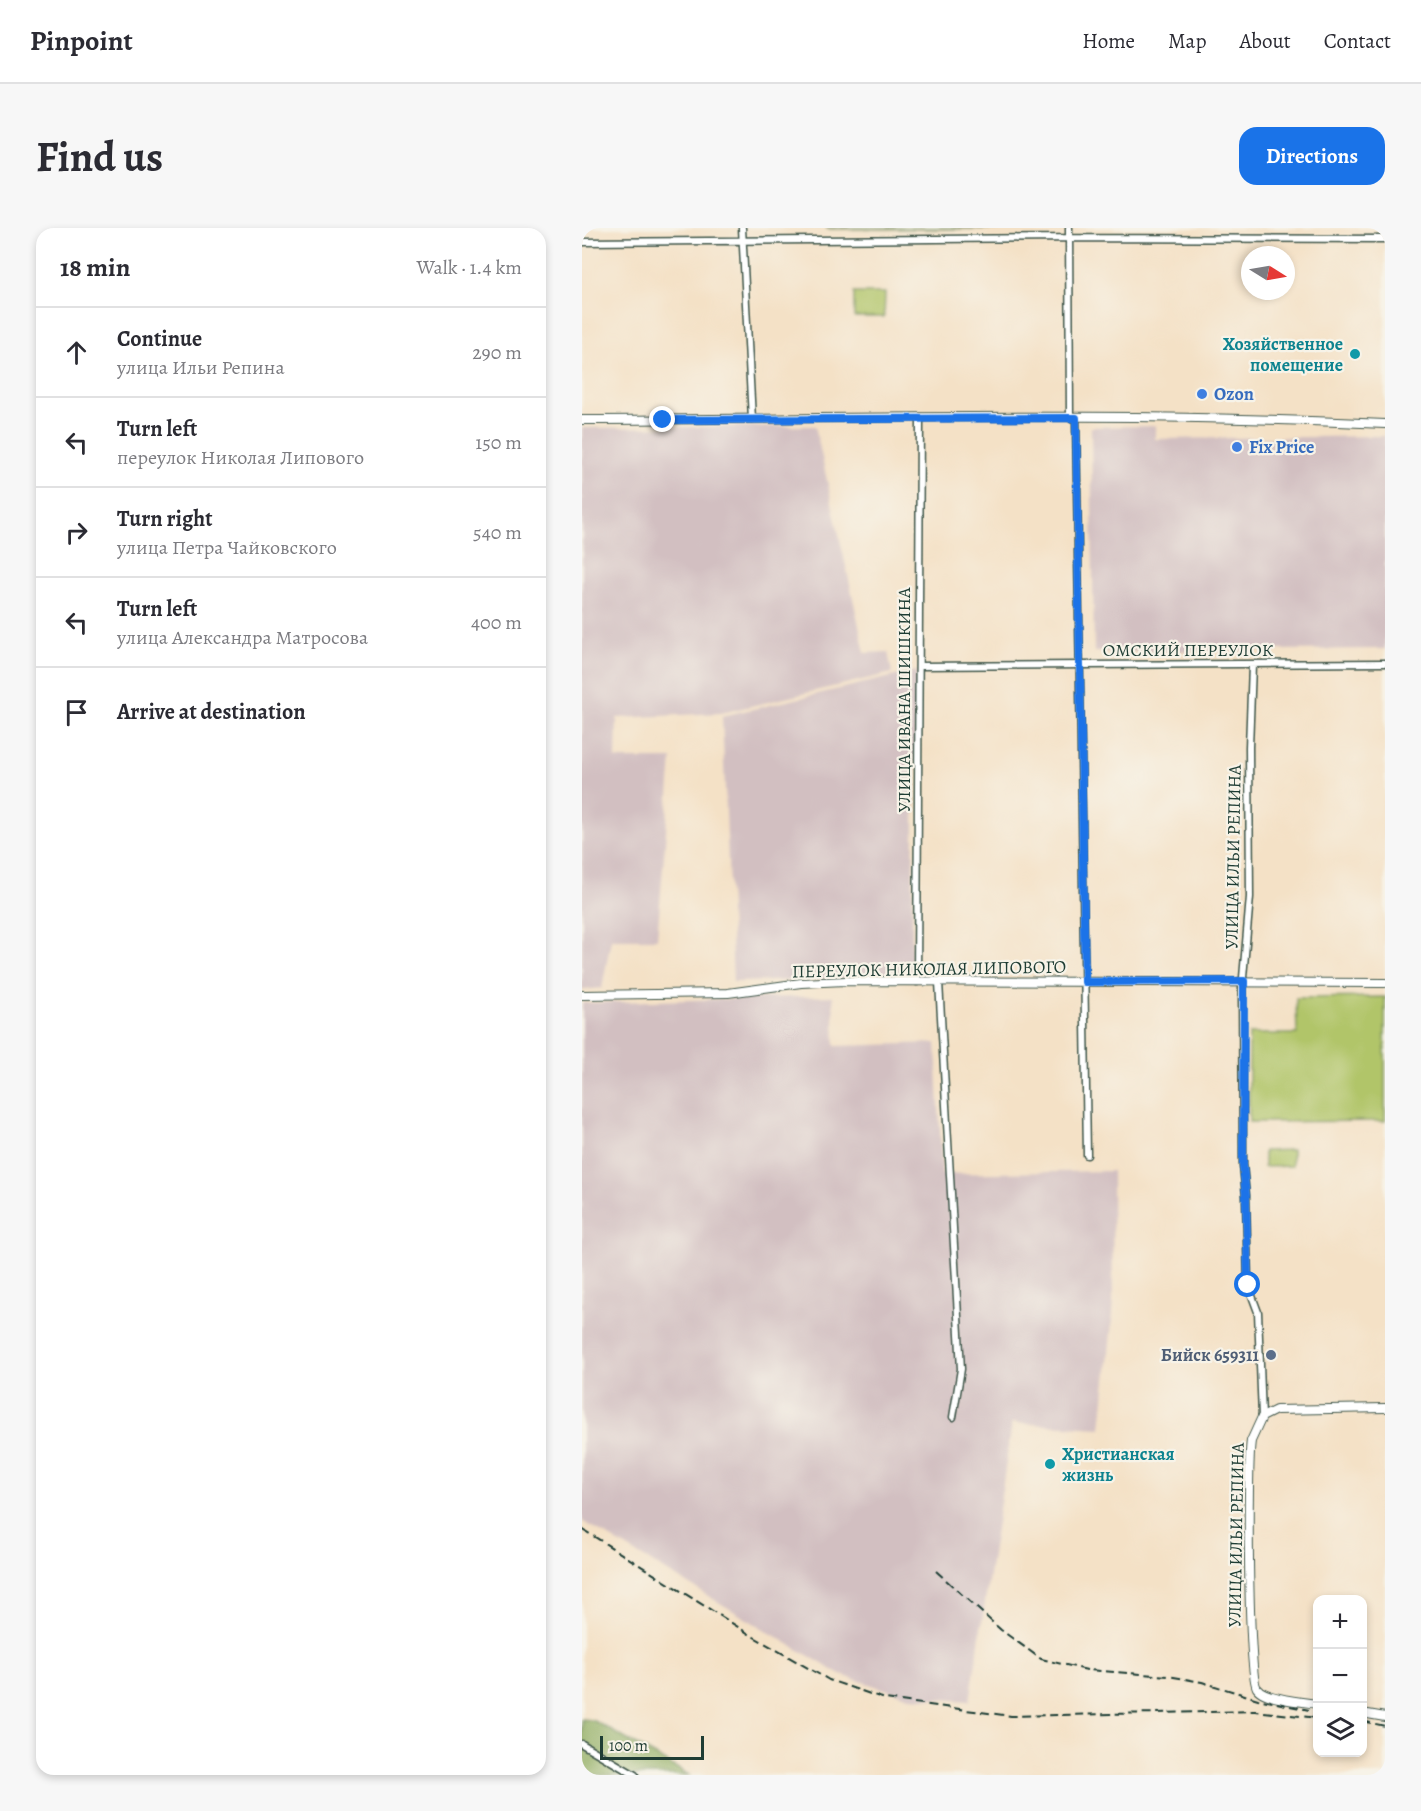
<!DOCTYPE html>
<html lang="en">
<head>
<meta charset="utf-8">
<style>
  :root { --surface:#fff; --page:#f7f7f7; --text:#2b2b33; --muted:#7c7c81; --line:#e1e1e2; --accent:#1a73e8 }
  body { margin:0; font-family:Alegreya,serif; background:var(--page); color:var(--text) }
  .controls { position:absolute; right:18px; bottom:18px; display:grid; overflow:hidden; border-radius:12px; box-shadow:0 3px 9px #0003 }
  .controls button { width:54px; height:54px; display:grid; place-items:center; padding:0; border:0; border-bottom:2px solid var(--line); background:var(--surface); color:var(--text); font:30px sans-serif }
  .compass { position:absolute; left:659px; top:18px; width:54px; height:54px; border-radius:50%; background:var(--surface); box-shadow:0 3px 9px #0003; rotate:101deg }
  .scale { position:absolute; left:18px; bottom:15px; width:104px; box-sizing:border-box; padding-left:6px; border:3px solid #1f3d34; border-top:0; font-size:16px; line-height:21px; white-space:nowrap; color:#1f3d34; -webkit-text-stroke:4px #f7f3e8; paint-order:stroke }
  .stop { position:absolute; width:18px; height:18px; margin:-14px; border:4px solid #1a73e8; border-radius:50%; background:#fff }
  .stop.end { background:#1a73e8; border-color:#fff; box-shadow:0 2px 6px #0008 }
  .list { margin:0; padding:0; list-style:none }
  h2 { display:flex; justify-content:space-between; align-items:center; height:78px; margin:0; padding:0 24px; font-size:26px }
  h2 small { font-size:20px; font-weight:400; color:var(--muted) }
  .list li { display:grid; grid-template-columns:39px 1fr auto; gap:18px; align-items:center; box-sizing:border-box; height:90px; padding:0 24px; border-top:2px solid var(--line) }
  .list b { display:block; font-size:22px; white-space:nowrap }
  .list p { margin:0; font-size:20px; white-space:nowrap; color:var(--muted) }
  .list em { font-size:20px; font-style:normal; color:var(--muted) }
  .icon { flex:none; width:33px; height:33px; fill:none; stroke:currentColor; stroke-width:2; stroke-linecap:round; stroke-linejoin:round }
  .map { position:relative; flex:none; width:803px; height:1547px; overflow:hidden; border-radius:18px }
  header { display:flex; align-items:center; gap:36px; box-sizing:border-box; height:84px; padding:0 30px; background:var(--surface); border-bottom:2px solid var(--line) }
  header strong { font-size:28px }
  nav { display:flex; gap:33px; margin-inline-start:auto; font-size:21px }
  .intro { display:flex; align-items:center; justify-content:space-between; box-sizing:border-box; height:144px; padding:0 36px }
  h1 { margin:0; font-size:42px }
  .button { padding:15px 27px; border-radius:18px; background:var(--accent); color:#fff; font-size:21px; font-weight:700 }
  main { display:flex; gap:36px; padding:0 36px }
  aside { flex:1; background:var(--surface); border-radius:18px; box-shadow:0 3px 9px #0003 }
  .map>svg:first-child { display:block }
  .industrial { fill:#d2bfc1 }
  .green { fill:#b1c569; stroke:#68814e; stroke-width:1.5 }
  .forest { fill:#8caa5d; stroke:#567448; stroke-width:1.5 }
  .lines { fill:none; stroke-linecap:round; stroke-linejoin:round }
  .minor-casing { stroke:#3f564a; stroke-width:9 }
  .tertiary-casing { stroke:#3f564a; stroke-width:10 }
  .minor { stroke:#fff; stroke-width:6 }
  .tertiary { stroke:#fff; stroke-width:8 }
  .rail { stroke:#1f3d34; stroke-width:2; stroke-dasharray:9 4.5; stroke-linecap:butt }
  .route { stroke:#1a73e8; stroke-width:8 }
  .culture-dot { fill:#0f9aa8; stroke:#f7f3e8; stroke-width:2 }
  .shop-dot { fill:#3f7fe0; stroke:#f7f3e8; stroke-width:2 }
  .service-dot { fill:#5c6f8a; stroke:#f7f3e8; stroke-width:2 }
  .labels { text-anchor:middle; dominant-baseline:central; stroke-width:4.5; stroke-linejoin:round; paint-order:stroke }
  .culture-label { font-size:18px; font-weight:bold; fill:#0d838f; stroke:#f7f3e8; text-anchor:end }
  .shop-label { font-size:18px; font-weight:bold; fill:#366cbe; stroke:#f7f3e8; text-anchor:start }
  .street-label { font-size:18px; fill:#1f3d34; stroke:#f7f3e8 }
  .service-label { font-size:18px; font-weight:bold; fill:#4e5e75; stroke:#f7f3e8; text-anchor:end }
</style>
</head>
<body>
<header>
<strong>Pinpoint</strong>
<nav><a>Home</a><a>Map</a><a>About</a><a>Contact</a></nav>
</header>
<div class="intro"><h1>Find us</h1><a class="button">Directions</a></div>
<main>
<aside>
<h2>18 min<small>Walk · 1.4 km</small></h2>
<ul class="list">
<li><svg class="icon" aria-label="ahead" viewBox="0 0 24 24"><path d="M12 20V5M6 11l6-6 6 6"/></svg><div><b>Continue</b><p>улица Ильи Репина</p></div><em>290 m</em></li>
<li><svg class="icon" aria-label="left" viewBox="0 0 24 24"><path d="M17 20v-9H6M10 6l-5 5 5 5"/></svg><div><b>Turn left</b><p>переулок Николая Липового</p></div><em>150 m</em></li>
<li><svg class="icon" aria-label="right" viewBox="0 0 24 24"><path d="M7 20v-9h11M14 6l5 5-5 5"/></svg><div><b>Turn right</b><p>улица Петра Чайковского</p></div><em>540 m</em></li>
<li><svg class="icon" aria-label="left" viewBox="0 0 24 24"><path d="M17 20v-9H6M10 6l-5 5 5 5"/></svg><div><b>Turn left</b><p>улица Александра Матросова</p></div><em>400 m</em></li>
<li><svg class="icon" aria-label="arrive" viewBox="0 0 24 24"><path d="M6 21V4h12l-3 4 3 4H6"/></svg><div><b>Arrive at destination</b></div></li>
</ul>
</aside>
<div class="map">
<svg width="803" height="1547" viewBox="0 0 803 1547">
  <rect width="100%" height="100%" fill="#f7f3e8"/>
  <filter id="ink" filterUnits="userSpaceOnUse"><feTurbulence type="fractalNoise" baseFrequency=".0167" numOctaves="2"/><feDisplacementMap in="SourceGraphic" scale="12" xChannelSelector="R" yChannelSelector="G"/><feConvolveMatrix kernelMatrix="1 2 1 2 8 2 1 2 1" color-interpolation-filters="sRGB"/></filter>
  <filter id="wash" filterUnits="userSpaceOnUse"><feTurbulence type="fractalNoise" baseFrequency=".008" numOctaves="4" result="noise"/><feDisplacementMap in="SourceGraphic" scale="24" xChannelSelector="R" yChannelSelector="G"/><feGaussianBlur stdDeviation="1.35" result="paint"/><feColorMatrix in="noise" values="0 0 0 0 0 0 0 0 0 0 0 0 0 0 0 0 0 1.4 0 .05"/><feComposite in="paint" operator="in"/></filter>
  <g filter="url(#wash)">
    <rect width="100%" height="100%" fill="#f4e1c6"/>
    <!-- industrial -->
    <path class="industrial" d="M233 198 283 425 306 424 310 445 139 485 35 490 34 531H90L75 711H29L20 760 0 762V200Z
      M573 198V211L803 208V421L512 424 509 199Z
      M335 443 329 749 151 754 140 488Z
      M251 768 253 818 354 815 360 946 530 943 531 1085 519 1200 430 1195 388 1473 328 1469 259 1447 0 1293V775Z"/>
    <!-- green -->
    <path class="green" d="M245 0H418V1H245Z
      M272 65H303L302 89H272Z
      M803 769V893L667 894V806H715L714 770Z
      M710 922V938L682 939V923Z"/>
    <!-- forest -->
    <path class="forest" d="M0 1491 11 1492 107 1547H0Z"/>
  </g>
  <g filter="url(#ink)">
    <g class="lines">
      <!-- minor casing -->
      <g class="minor-casing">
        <path id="minor" d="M160 0 170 191
          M487 0 488 190
          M0 14 487 10 803 11
          M494 190 505 927
          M670 437 667 519 668 669 660 761 661 937 664 968 666 1057 676 1084 680 1189
          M337 438 803 435
          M335 754 338 190
          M357 754 379 1141 371 1189
          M0 1516 53 1547"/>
      </g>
      <!-- tertiary casing -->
      <g class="tertiary-casing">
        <path id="tertiary" d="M0 192C267 191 536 183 803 196
          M0 767 146 765 219 755 263 753 803 755
          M736 1476C721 1474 683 1471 675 1460 666 1449 665 1238 669 1213L680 1189 694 1182 803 1180
          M780 1485 803 1489"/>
      </g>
      <!-- minor -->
      <use href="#minor" class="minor"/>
      <!-- tertiary -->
      <use href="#tertiary" class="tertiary"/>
      <!-- rail -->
      <path class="rail" d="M0 1301 172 1409 247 1452 303 1471 429 1488 674 1483 736 1490
        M354 1343 419 1402 459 1431 505 1442 586 1448 620 1454 676 1471 727 1482
        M780 1493 803 1498"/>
    </g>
  </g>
  <g class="lines" filter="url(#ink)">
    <!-- route -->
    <path class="route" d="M81 192 494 190 503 754 662 753 661 937 664 968 666 1057"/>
  </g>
  <!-- markers -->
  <g class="culture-dot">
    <circle cx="773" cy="126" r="6"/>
    <circle cx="468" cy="1236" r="6"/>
  </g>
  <g class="shop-dot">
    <circle cx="620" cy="166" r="6"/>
    <circle cx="655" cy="219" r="6"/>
  </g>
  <circle class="service-dot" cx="689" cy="1127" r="6"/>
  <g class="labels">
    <!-- culture labels -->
    <g class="culture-label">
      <text x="761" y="116">Хозяйственное<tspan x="761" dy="21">помещение</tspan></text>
      <text x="480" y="1226" text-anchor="start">Христианская<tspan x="480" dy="21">жизнь</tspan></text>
    </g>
    <!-- shop labels -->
    <g class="shop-label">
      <text x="632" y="166">Ozon</text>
      <text x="667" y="219">Fix Price</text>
    </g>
    <!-- street labels -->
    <g class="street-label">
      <text x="606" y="422">ОМСКИЙ ПЕРЕУЛОК</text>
      <text transform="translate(322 472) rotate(-90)">УЛИЦА ИВАНА ШИШКИНА</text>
      <text transform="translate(651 629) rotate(-89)">УЛИЦА ИЛЬИ РЕПИНА</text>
      <text transform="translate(347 741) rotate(-1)">ПЕРЕУЛОК НИКОЛАЯ ЛИПОВОГО</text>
      <text transform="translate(654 1307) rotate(-89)">УЛИЦА ИЛЬИ РЕПИНА</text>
    </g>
    <!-- service labels -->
    <g class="service-label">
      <text x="677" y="1127">Бийск 659311</text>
    </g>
  </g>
</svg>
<div class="controls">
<button>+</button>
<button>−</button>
<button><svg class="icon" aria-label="layers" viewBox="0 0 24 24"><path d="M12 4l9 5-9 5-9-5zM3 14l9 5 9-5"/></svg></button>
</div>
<svg class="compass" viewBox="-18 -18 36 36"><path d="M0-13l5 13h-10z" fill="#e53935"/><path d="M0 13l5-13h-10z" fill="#7c7c81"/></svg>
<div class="scale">100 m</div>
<div class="stop" style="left:666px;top:1057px"></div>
<div class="stop end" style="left:81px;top:192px"></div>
</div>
</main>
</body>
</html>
